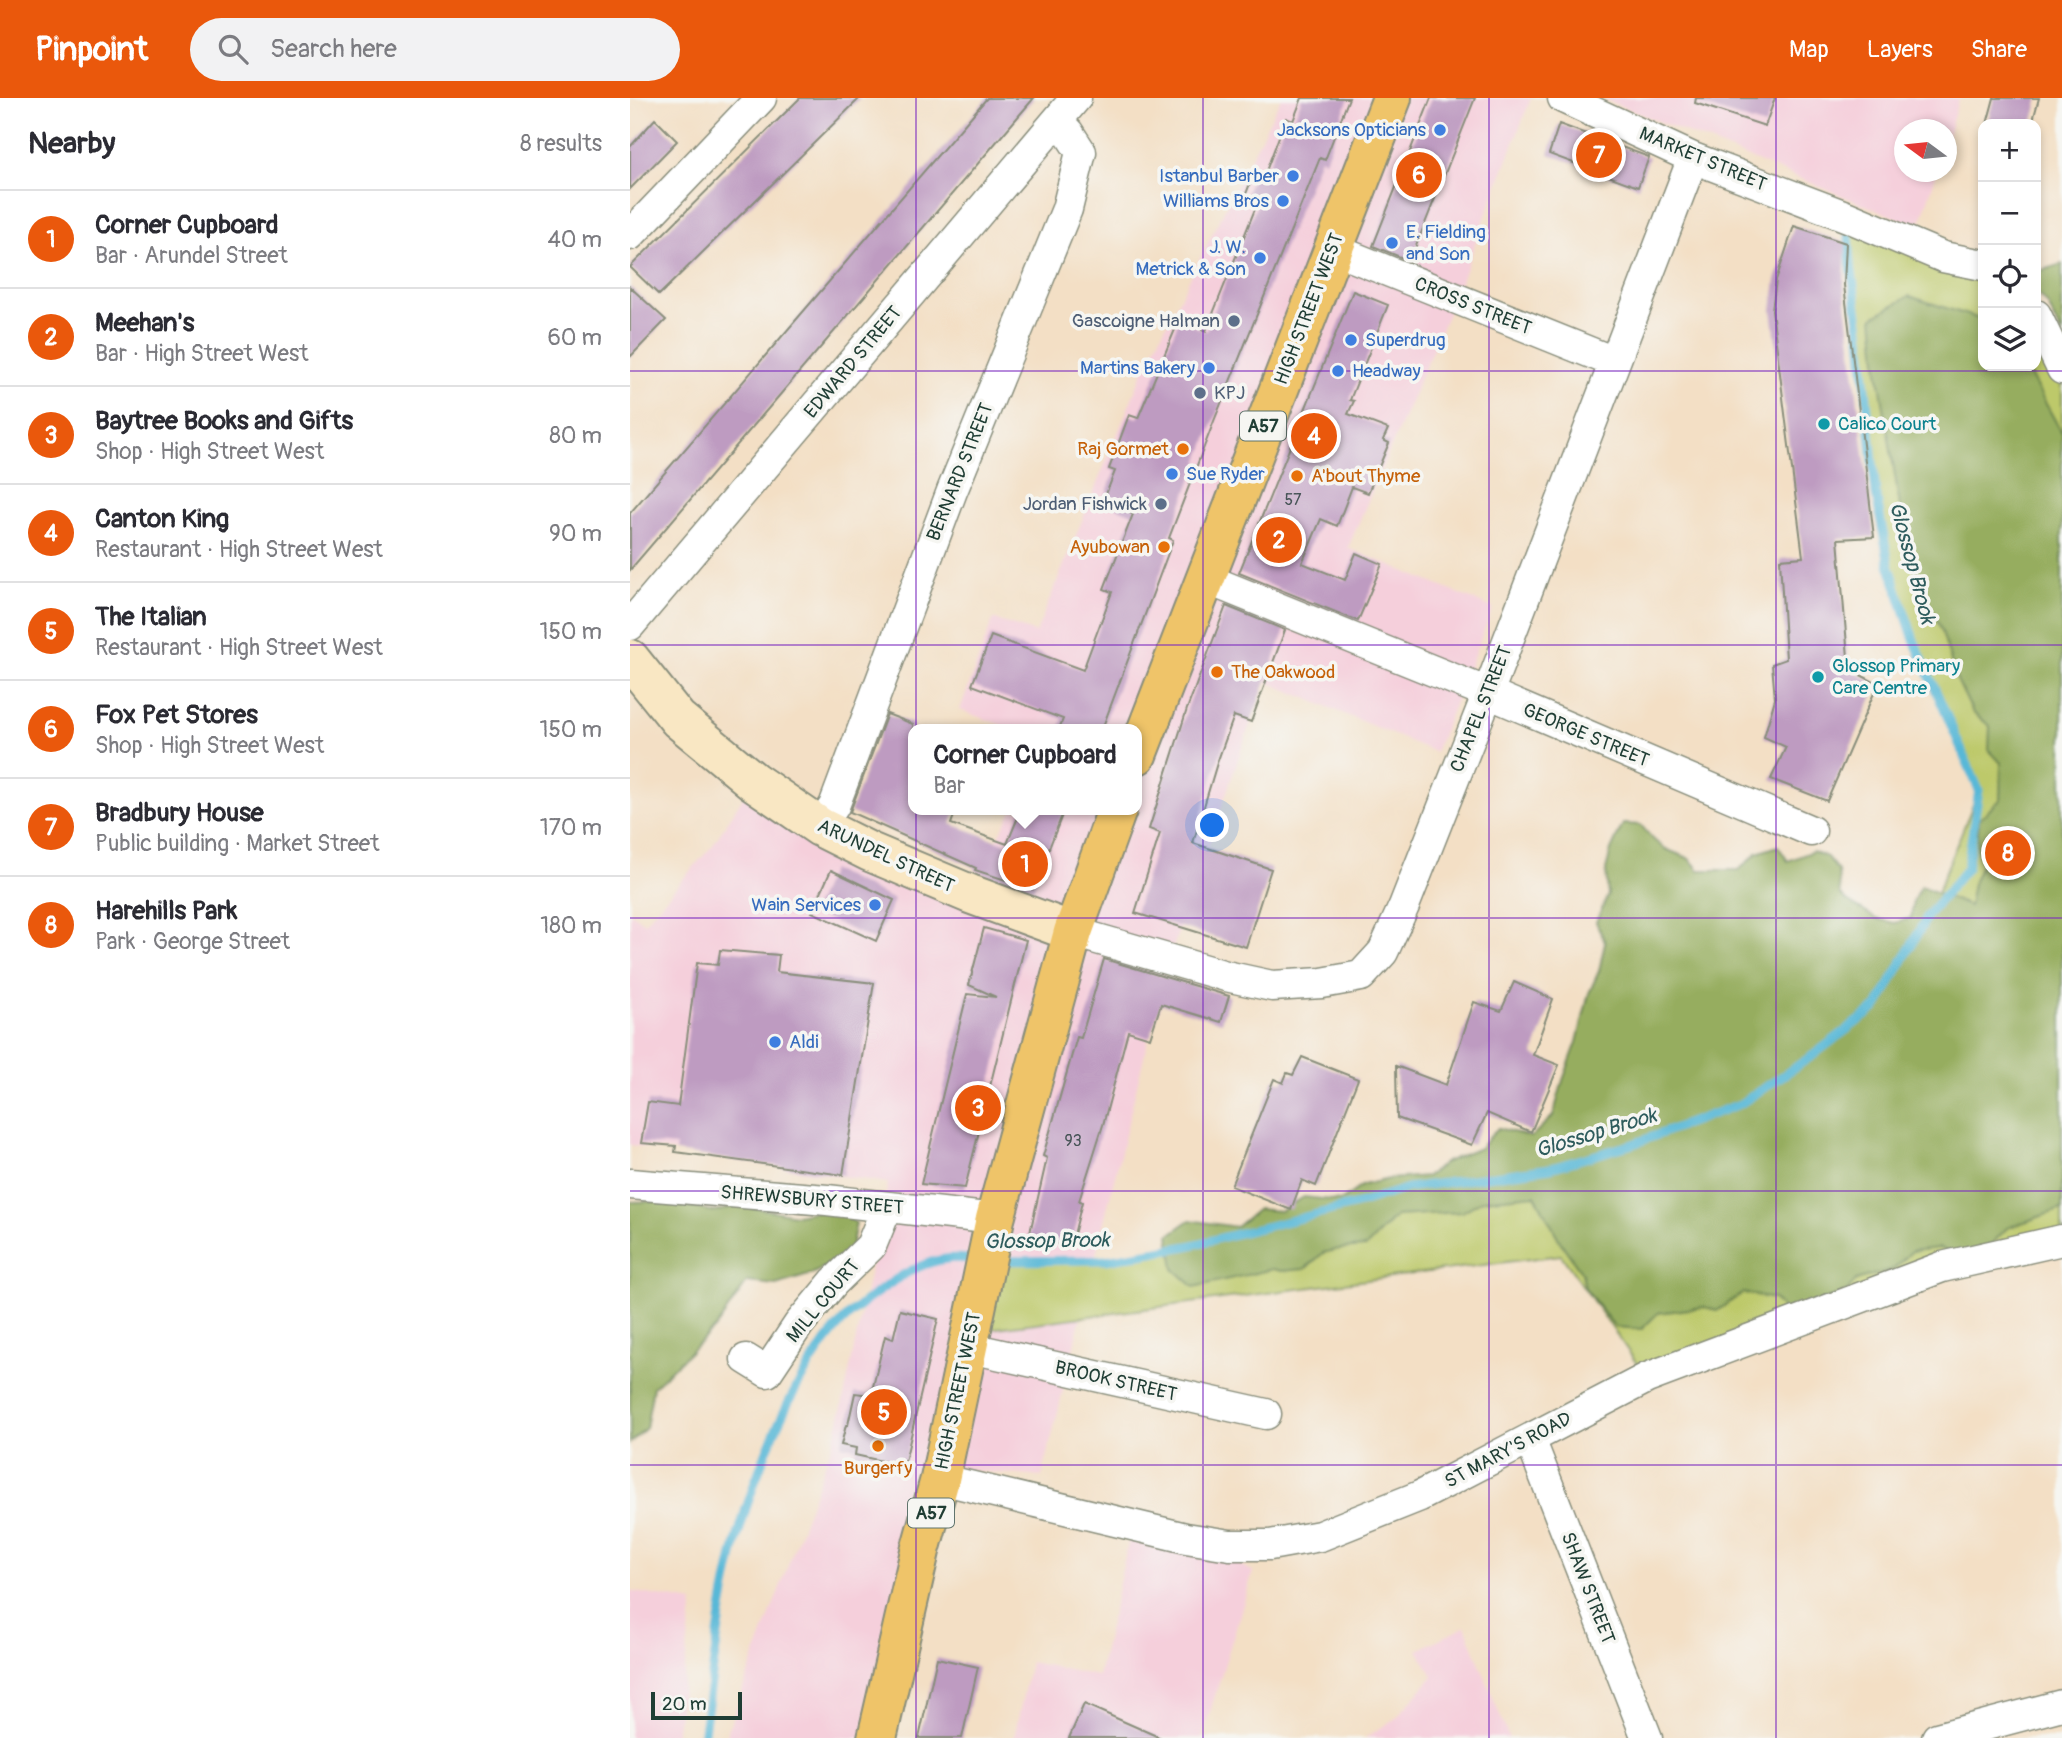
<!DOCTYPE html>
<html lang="en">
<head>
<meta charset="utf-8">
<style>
  :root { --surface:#fff; --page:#f2f2f3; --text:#2b2b33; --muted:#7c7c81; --line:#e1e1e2; --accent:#ea580c }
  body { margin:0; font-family:Pangolin,sans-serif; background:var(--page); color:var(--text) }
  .controls { position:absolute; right:21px; top:21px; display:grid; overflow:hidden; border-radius:14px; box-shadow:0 4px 10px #0003 }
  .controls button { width:63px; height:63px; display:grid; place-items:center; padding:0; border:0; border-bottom:2px solid var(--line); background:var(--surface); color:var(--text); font:35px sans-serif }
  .compass { position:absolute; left:1264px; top:21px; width:63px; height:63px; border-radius:50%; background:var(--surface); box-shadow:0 4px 10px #0003; rotate:285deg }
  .scale { position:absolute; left:21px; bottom:18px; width:91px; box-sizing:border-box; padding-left:7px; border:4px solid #1f3d34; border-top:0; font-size:19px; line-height:24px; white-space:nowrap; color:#1f3d34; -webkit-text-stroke:5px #f6f6f2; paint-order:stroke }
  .you { position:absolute; left:583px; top:728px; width:24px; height:24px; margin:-18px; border:5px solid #fff; border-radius:50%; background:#1a73e8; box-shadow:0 0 0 10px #1a73e833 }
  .badge { display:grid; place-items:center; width:46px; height:46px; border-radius:50%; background:var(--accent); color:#fff; font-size:23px; font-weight:700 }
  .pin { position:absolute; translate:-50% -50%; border:4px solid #fff; box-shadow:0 2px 7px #0006 }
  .popup { position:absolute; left:278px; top:626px; width:234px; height:91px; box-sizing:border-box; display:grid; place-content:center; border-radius:14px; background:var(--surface); filter:drop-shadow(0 2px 5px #0005); font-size:23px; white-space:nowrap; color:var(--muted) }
  .popup b { font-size:26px; color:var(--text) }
  .popup::after { content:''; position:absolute; left:50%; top:100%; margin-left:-14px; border:14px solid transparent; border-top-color:var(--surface) }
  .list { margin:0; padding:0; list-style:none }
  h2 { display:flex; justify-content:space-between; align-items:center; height:91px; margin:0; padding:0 28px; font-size:30px }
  h2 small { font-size:23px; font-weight:400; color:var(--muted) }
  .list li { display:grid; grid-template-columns:46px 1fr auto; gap:21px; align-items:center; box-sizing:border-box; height:98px; padding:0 28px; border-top:2px solid var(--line) }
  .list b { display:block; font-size:26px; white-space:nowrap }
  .list p { margin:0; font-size:23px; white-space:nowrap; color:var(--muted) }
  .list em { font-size:23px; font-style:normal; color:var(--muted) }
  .icon { flex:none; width:38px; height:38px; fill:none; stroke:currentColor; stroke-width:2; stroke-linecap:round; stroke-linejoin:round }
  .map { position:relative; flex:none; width:1432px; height:1640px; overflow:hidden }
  header { display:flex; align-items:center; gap:42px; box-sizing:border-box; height:98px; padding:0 35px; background:var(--accent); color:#fff }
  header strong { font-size:33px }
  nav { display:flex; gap:38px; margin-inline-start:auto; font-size:24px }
  .search { width:490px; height:63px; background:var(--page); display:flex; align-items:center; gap:18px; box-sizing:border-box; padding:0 24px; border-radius:38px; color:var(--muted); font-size:26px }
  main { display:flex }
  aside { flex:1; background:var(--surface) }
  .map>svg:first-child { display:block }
  .built { fill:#f5cfdb }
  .green { fill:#bdc96b; stroke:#6e8350; stroke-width:2 }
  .forest { fill:#96ad5f; stroke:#5a754a; stroke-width:2 }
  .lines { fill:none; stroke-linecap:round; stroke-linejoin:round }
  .stream { stroke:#59b8d7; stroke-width:9 }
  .building { fill:#be9bc1 }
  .street-casing { stroke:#898e7c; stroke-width:33 }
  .secondary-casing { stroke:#898e7c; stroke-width:42 }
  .primary-casing { stroke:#898e7c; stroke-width:42 }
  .street { stroke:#fff; stroke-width:30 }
  .secondary { stroke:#f9e7c3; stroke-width:38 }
  .primary { stroke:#efc469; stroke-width:38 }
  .grid { fill:none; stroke:#7b2cbf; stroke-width:2; stroke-opacity:0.55 }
  .shop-dot { fill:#3f7fe0; stroke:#f6f6f2; stroke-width:2.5 }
  .service-dot { fill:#5c6f8a; stroke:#f6f6f2; stroke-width:2.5 }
  .culture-dot { fill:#0f9aa8; stroke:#f6f6f2; stroke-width:2.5 }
  .food-dot { fill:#e8710a; stroke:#f6f6f2; stroke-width:2.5 }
  .labels { text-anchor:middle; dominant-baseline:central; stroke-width:7; stroke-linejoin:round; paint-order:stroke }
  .number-label { font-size:16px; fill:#475457 }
  .shield { fill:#f6f6f2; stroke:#60746d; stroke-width:2 }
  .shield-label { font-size:18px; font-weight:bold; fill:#1f3d34 }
  .shop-label { font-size:19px; fill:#366cbe; stroke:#f6f6f2; text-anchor:end }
  .street-label { font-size:19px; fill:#1f3d34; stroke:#f6f6f2 }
  .service-label { font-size:19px; fill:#4e5e75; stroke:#f6f6f2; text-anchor:end }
  .culture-label { font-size:19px; fill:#0d838f; stroke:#f6f6f2; text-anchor:start }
  .food-label { font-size:19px; fill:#c56008; stroke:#f6f6f2; text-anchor:end }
  .water-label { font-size:21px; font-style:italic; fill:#2e5c5d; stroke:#f6f6f2 }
</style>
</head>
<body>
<header>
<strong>Pinpoint</strong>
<div class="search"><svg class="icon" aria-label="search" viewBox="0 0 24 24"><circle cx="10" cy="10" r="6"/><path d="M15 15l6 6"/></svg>Search here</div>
<nav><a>Map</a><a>Layers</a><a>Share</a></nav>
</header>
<main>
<aside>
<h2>Nearby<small>8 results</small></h2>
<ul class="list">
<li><span class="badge">1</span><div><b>Corner Cupboard</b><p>Bar · Arundel Street</p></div><em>40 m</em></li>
<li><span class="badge">2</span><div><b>Meehan's</b><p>Bar · High Street West</p></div><em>60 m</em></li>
<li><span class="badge">3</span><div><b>Baytree Books and Gifts</b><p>Shop · High Street West</p></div><em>80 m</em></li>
<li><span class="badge">4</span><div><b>Canton King</b><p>Restaurant · High Street West</p></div><em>90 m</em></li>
<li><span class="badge">5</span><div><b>The Italian</b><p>Restaurant · High Street West</p></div><em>150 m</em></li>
<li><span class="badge">6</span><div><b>Fox Pet Stores</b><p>Shop · High Street West</p></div><em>150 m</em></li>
<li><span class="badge">7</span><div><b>Bradbury House</b><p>Public building · Market Street</p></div><em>170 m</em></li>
<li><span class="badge">8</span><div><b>Harehills Park</b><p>Park · George Street</p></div><em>180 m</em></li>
</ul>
</aside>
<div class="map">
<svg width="1432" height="1640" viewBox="0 0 1432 1640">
  <rect width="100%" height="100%" fill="#f6f6f2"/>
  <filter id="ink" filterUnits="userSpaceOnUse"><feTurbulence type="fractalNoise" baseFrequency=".0143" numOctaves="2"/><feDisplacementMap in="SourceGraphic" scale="14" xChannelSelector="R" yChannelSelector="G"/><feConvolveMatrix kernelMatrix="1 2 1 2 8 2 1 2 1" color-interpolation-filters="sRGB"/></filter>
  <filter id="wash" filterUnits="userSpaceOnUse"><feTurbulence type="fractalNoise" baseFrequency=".00686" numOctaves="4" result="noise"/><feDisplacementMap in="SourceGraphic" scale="28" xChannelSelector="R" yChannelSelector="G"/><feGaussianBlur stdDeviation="1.57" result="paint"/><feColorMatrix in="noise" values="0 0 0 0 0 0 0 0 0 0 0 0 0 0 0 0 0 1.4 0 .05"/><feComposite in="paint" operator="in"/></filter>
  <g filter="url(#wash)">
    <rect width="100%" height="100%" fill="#f3dfc5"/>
    <!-- built -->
    <path class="built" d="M651 0H901L824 201 718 450 863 510 805 654 635 583 534 876 412 1379 304 1369 239 1640H95L207 1333 258 1085 0 1047V814L14 825 83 747 123 683 340 796 382 712H507V631H382L330 612 363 521 406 535 514 271Z
      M971 0H1329L1317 41 1316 32H1274V74H1307L1289 129Z
      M499 1441 605 1464 623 1474 572 1640H384L400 1564 468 1578Z
      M0 1493 63 1504 46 1640H0Z
      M835 1528 879 1640H735L766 1620 803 1578 788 1552Z"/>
    <!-- green -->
    <path class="green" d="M1218 119 1353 167V268H1406V217L1432 271V1142L1017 1280 931 1157 359 1231 374 1163 476 1162 558 1148 867 1077 1298 817 1349 692 1284 542 1259 466 1246 396 1231 239 1221 167Z"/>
    <!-- forest -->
    <path class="forest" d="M1432 166V238L1418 207 1406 195V174Z
      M1279 198 1353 222V268H1395L1432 335V1111L1377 1130 1360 1148 1329 1158 1309 1150 1282 1153 1264 1171 1226 1182 1217 1194 1156 1215 1144 1201 1113 1195 1087 1213 1074 1209 1028 1215 1012 1231 985 1229 955 1190 952 1175 931 1145 905 1097 853 1102 832 1114 766 1118 736 1149 710 1151 693 1155 675 1171 651 1173 643 1171 564 1189 544 1171 539 1137 560 1122 606 1129 628 1111 650 1113 674 1099 710 1103 733 1087 759 1081 797 1078 816 1064 850 1050 868 1030 901 1039 923 1018 933 982 947 944 959 895 969 873 975 844 966 824 978 797 976 772 981 752 993 726 1011 727C1018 736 1026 746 1036 751 1056 761 1054 753 1069 772H1109L1127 755 1148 748 1158 763 1183 753 1197 759 1208 773 1210 796 1217 803 1247 821 1265 825 1281 820 1283 803 1291 788 1339 808 1343 785 1352 765 1347 751 1349 721 1370 702 1371 665 1359 652 1360 628 1343 615 1326 580 1312 534 1284 470 1273 427 1248 273 1243 219Z
      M37 1103 85 1114 109 1107 166 1117 203 1110 226 1125 220 1155 182 1176 146 1187 117 1184 86 1229 23 1289 16 1330 0 1345V1104Z"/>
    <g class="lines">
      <!-- stream -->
      <path class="stream" d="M365 1163 476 1162 558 1148 731 1105 778 1090 921 1070 1003 1046 1110 1006 1182 958 1247 909 1298 817 1337 770 1349 692 1284 542 1259 466 1246 396 1231 239 1221 167 1218 124
        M73 1640C83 1574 90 1506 107 1441 126 1372 163 1276 213 1223 226 1210 243 1197 258 1187 276 1174 294 1164 316 1161 326 1159 337 1161 348 1162"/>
    </g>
    <g id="blocks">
      <!-- building -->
      <path class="building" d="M170 0H230L29 197 0 169Z
        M357 0H404L0 472V415Z
        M672 0H719L695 62 690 60 584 323 539 440 543 442 472 631H429L433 621 342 587 361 538 453 572 482 494 474 491 503 416 473 404 485 373 479 371 499 317 508 320 549 222 576 233 627 106 614 101 623 78 633 81 656 20 663 23Z
        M801 0H845L780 163 743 148Z
        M1066 0H1145L1135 28 1065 5Z
        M1364 0H1409L1402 26H1357Z
        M25 21 47 43 0 91V49Z
        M929 26 1019 59 1008 89 919 56Z
        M1164 128 1216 145 1214 187 1244 439 1208 441 1219 571 1248 586 1197 703 1141 681 1156 649 1134 639 1145 601 1142 566 1156 561 1150 461 1173 459 1142 212 1146 182Z
        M0 189 36 222 0 259Z
        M723 193 758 207 720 302 724 303 718 316 758 331 753 342 759 345 738 395 722 389 707 428 691 421 672 465 715 482 726 455 752 466 728 523 609 475Z
        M596 508 655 532 621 624 604 618 587 665 563 745 641 771 616 849 505 815 530 735 519 731 557 611Z
        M257 616 283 626V712H326L321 726 377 746 391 712H434L403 791 345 772 346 770 220 714Z
        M201 772 264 802 246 843 182 814Z
        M354 830 396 842 335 1090 291 1086 337 896 366 899 339 887Z
        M90 852 149 857 147 874 244 885 213 1077 45 1054 46 1048 11 1045 18 1004 48 1008 67 865 88 867Z
        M474 861 599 898 591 924 531 906 520 940 498 933 473 1027 449 1103 452 1104 441 1149 399 1139 417 1060 413 1058 447 939 451 940Z
        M884 884 923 901 903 957 929 967 901 1034 857 1015 842 1047 767 1020 766 968 816 987 844 904 871 913Z
        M672 959 728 981 686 1088 672 1082 661 1112 601 1088 644 981 653 985 657 975 663 977Z
        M270 1212 308 1221 274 1368 225 1357 226 1350 211 1347 216 1327H218L225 1295 241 1297 255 1238 263 1241Z
        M307 1560 348 1569 332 1640H289Z
        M454 1606 531 1640H439Z"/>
    </g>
  </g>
  <g filter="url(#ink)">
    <use href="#blocks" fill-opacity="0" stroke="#898e7c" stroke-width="2"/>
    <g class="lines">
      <!-- street casing -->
      <g class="street-casing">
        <path id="street" d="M933 0 1063 60 1218 119 1313 159 1353 167
          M0 137 131 0
          M703 151 984 264
          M1406 217 1432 271
          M574 480 858 595 1181 733
          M0 527 446 0
          M190 729 204 708 322 393 437 111 451 54 438 34 427 24
          M443 834 596 878 642 888 692 885 731 878 753 854 774 808 858 595 1063 60
          M0 1086 197 1102 365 1121
          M336 1249 636 1316
          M116 1261 137 1274 169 1226 204 1184 241 1148 257 1109
          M900 1341 1017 1640
          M310 1381 556 1440 600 1447H640L690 1438 790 1398 1017 1280 1312 1169 1432 1142
          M1307 1640 1432 1607"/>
      </g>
      <!-- secondary casing -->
      <g class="secondary-casing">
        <path id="secondary" d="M0 561 48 621 123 683 190 729 240 754 340 796 443 834"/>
      </g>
      <!-- primary casing -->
      <g class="primary-casing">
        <path id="primary" d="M507 657 762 0
          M247 1640 290 1453 310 1381 365 1121 443 834 487 712"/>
      </g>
      <!-- street -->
      <use href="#street" class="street"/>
      <!-- secondary -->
      <use href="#secondary" class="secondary"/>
      <!-- primary -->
      <use href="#primary" class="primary"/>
    </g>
  </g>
  <!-- grid -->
  <path class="grid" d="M286 0V1640M573 0V1640M859 0V1640M1146 0V1640M0 273H1432M0 547H1432M0 820H1432M0 1093H1432M0 1367H1432"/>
  <!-- markers -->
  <g class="shop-dot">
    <circle cx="810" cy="32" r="7"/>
    <circle cx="663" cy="78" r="7"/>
    <circle cx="653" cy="103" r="7"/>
    <circle cx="762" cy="145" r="7"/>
    <circle cx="630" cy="160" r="7"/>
    <circle cx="721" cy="242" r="7"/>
    <circle cx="579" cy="270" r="7"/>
    <circle cx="708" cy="273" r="7"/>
    <circle cx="542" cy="376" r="7"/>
    <circle cx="245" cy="807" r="7"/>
    <circle cx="145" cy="944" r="7"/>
  </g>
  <g class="service-dot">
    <circle cx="604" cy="223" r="7"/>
    <circle cx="570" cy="295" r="7"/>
    <circle cx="531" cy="406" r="7"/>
  </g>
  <g class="culture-dot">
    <circle cx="1194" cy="326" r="7"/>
    <circle cx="1188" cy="579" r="7"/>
  </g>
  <g class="food-dot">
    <circle cx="553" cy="351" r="7"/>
    <circle cx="667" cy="378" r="7"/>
    <circle cx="534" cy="449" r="7"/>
    <circle cx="587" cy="574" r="7"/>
    <circle cx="248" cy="1348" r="7"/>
  </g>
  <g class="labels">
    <!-- number labels -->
    <g class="number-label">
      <text x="663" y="402">57</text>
      <text x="443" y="1043">93</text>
    </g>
    <!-- shield labels -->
    <g class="shield">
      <rect x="610" y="313.5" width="46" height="29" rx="5"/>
      <rect x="278" y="1400.5" width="46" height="29" rx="5"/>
    </g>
    <g class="shield-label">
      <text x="633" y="328">A57</text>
      <text x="301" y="1415">A57</text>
    </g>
    <!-- shop labels -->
    <g class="shop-label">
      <text x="796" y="32">Jacksons Opticians</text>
      <text x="649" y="78">Istanbul Barber</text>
      <text x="639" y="103">Williams Bros</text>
      <text x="776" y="134" text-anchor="start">E. Fielding<tspan x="776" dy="22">and Son</tspan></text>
      <text x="616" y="149">J. W.<tspan x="616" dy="22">Metrick &amp; Son</tspan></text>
      <text x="735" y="242" text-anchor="start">Superdrug</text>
      <text x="565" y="270">Martins Bakery</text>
      <text x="722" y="273" text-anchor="start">Headway</text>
      <text x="556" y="376" text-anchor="start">Sue Ryder</text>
      <text x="231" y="807">Wain Services</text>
      <text x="159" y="944" text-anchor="start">Aldi</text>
    </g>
    <!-- street labels -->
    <g class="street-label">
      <text transform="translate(1073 61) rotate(23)">MARKET STREET</text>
      <text transform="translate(843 208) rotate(22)">CROSS STREET</text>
      <text transform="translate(679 211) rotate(-69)">HIGH STREET WEST</text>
      <text transform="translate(223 264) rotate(-50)">EDWARD STREET</text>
      <text transform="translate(330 374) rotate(-68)">BERNARD STREET</text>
      <text transform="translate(851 611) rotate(-68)">CHAPEL STREET</text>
      <text transform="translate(956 637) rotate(23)">GEORGE STREET</text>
      <text transform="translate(256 758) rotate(25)">ARUNDEL STREET</text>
      <text transform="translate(182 1102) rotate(5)">SHREWSBURY STREET</text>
      <text transform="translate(193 1203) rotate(-50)">MILL COURT</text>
      <text transform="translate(486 1283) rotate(13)">BROOK STREET</text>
      <text transform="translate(328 1293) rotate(-78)">HIGH STREET WEST</text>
      <text transform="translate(878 1352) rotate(-28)">ST MARY'S ROAD</text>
      <text transform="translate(958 1490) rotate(69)">SHAW STREET</text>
    </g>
    <!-- service labels -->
    <g class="service-label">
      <text x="590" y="223">Gascoigne Halman</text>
      <text x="584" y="295" text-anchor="start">KPJ</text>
      <text x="517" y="406">Jordan Fishwick</text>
    </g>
    <!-- culture labels -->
    <g class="culture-label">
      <text x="1208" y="326">Calico Court</text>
      <text x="1202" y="568">Glossop Primary<tspan x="1202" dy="22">Care Centre</tspan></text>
    </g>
    <!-- food labels -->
    <g class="food-label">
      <text x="539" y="351">Raj Gormet</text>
      <text x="681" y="378" text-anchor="start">A'bout Thyme</text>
      <text x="520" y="449">Ayubowan</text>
      <text x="601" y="574" text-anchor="start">The Oakwood</text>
      <text x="248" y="1370" text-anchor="middle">Burgerfy</text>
    </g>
    <!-- water labels -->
    <g class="water-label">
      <text transform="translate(1282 465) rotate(75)">Glossop Brook</text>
      <text transform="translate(966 1035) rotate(-17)">Glossop Brook</text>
      <text transform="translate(417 1143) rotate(-1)">Glossop Brook</text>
    </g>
  </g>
</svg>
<div class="controls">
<button>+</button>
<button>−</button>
<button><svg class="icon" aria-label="locate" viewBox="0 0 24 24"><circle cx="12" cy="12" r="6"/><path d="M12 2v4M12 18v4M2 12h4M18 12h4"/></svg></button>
<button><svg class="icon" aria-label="layers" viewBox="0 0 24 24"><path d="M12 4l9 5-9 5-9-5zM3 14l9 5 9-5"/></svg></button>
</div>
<svg class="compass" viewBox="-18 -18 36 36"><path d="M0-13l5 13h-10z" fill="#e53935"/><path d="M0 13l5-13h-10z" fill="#7c7c81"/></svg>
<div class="scale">20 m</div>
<div class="you"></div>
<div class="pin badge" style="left:395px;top:766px">1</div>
<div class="popup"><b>Corner Cupboard</b>Bar</div>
<div class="pin badge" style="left:649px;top:442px">2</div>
<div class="pin badge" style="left:348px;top:1010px">3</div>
<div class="pin badge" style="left:684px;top:338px">4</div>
<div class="pin badge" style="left:254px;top:1314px">5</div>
<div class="pin badge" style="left:789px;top:77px">6</div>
<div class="pin badge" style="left:969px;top:57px">7</div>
<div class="pin badge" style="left:1378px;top:755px">8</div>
</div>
</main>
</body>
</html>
